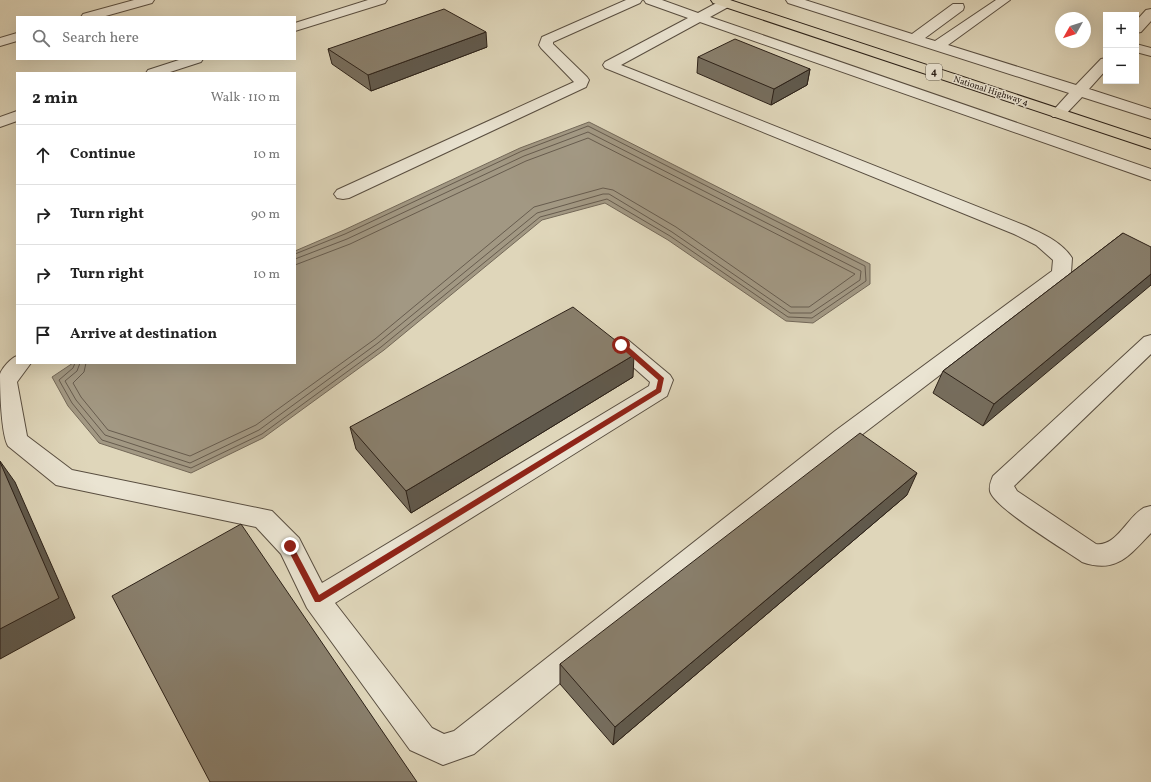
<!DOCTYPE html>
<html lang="en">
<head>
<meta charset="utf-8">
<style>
  :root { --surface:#fff; --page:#f6f6f6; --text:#222; --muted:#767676; --line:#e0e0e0 }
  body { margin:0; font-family:Vollkorn,serif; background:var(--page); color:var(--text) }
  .controls { position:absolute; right:12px; top:12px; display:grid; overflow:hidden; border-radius:0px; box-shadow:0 4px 16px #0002 }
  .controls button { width:36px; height:36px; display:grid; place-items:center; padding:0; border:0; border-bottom:1px solid var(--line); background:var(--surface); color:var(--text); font:20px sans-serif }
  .compass { position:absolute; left:1055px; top:12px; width:36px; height:36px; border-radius:50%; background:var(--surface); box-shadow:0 4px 16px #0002; rotate:231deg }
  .stop { position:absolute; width:12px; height:12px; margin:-9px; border:3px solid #8f2418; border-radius:50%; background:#fff }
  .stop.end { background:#8f2418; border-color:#fff; box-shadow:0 1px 4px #0008 }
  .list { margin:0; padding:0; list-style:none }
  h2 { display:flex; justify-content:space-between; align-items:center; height:52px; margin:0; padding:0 16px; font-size:17px }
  h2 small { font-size:13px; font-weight:400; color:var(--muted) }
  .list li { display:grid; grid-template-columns:26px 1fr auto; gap:12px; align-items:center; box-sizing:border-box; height:60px; padding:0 16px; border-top:1px solid var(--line) }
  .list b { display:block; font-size:15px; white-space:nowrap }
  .list em { font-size:13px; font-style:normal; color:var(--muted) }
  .icon { flex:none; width:22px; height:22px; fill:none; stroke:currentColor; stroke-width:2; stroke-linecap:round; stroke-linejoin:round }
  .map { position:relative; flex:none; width:1151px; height:782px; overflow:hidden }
  .search { position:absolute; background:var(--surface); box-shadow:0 4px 16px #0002; left:16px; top:16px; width:280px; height:44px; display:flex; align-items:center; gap:10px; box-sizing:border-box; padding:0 14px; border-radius:0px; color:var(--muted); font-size:15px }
  .panel { position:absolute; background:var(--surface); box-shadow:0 4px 16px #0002; left:16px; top:72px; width:280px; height:292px; border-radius:0px }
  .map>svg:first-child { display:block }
  .water { fill:#a29883; stroke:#736858 }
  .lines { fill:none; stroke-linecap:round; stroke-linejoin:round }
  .shore { stroke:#675c4e; stroke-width:1 }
  .minor-casing { stroke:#594e40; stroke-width:2 }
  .highway-casing { stroke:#2c2118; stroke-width:2 }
  .minor { fill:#eae4d2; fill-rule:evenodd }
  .highway { fill:#dfd6ba; fill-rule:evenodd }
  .wall { fill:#766d5d; stroke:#2c2118 }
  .shaded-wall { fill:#60594c; stroke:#2c2118 }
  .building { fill:#897f6c; stroke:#2c2118 }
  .route { fill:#8f2418 }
  .labels { text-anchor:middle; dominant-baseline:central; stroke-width:3; stroke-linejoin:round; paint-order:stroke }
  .far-street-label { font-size:9px; fill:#2c2118; stroke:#eae4d2 }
  .shield { fill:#eae4d2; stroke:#655c50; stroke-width:1 }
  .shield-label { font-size:10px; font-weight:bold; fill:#2c2118 }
</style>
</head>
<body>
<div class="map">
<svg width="1151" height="782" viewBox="0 0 1151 782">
  <rect width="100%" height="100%" fill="#dfd6ba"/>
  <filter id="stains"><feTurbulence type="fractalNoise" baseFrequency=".005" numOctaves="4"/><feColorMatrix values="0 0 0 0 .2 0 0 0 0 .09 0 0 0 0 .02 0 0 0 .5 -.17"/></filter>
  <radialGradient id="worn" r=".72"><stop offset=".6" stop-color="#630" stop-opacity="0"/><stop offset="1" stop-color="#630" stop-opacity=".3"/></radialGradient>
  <!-- water -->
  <path class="water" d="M589 122 870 264V284L813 323 786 321 668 240 605 203 542 220 384 350 263 438 191 473 99 443 68 406 52 377 73 363H295V251L344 230 520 148Z"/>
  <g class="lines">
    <!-- shore -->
    <path class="shore" d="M75 363 73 368 59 380 72 403 102 440 191 468 262 434 381 347 540 217 607 199 670 236 788 317 812 318 866 281 865 266 588 126 522 151 345 234 295 254
      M80 363 77 371 65 381 76 400 105 435 190 463 259 430 378 343 537 213 603 194H609L672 232 790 313H811L860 280 861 271 588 132 524 156 347 239 295 259
      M86 363 84 372 73 383 81 397 108 430 190 456 256 425 375 339 534 207 603 188 613 190 676 227 791 307H809L855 274 588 138 526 161 350 244 295 265"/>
    <!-- minor casing -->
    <g class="minor-casing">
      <path id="minor" d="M134 0H154L152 3 102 17H81L83 14Z
        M368 0H387L385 3 295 31V23Z
        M626 0H642L640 3 553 42V44L587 77 589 80 586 87 349 198 343 199 337 198 334 194 337 190 574 82 541 48 539 45 542 37Z
        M644 0H662L698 13 722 0H730L732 3 730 6 710 17 1151 169V180L700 22 621 65 1026 226C1043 234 1062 242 1072 258L1071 273 1068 277 851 443 474 754 443 765 410 750 307 608 281 554 256 527 65 487 56 485 8 446C1 434 0 388 0 374 2 368 11 358 17 356V363H31L17 382 27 436 72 470 272 511 299 538 322 583 649 386 650 382 614 350 611 345 614 340 621 338 628 340 670 375 673 380 667 396 335 603 432 728 444 734 454 731 835 431 1052 271 1053 260 1036 245 1014 234 605 68 603 65 605 62 688 18 646 3Z
        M786 0H805L912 34 953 4H963L964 7 963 10 925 38 935 41 996 0H1010L948 45 1076 85 1101 59 1106 58V70L1089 89 1151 109V119L1082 97 1063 117H1053L1050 114 1069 93 788 3Z
        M1151 9V21L1141 32 1136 33V21L1146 10Z
        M17 33V41L0 46V38Z
        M1136 44 1151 48V56L1136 52Z
        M182 59H203L201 62 167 73H146L148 70Z
        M17 111V121L0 127V117Z
        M1151 335V354L1014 486 1017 491 1096 544C1116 547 1127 518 1142 509 1144 507 1148 507 1151 506V533C1129 556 1116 574 1082 562 1065 550 993 507 990 491 989 485 991 481 993 476L1144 337Z"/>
    </g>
    <!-- highway casing -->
    <g class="highway-casing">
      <path id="highway" d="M711 0H730L1151 139V149L713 3Z"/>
    </g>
    <!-- minor -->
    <use href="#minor" class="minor"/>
    <!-- highway -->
    <use href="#highway" class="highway"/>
  </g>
  <!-- wall -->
  <path class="wall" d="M487 47 371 91 332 64 328 49Z
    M698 57 810 69 807 85 771 105 697 73Z
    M1123 233 983 426 933 393 943 371Z
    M633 377 411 513 356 449 350 427Z
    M907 495 613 745 560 684V664Z"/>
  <!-- shaded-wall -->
  <path class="shaded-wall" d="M486 32 487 47 371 91 368 75Z
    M810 69 807 85 771 105 774 89Z
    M1151 274V285L983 426 994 404Z
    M634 355 633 377 411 513 406 491Z
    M0 461 15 482 75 618 0 659Z
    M917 473 907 495 613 745 615 727Z"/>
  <!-- building -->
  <path class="building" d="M444 9 486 32 368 75 328 49Z
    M735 39 810 69 774 89 698 57Z
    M1123 233 1151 247V274L994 404 943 371Z
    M573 307 634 355 406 491 350 427Z
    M860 433 917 473 615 727 560 664Z
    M0 462 59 598 0 629Z
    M241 524 417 782H210L112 596Z"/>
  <!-- route -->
  <path class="route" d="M619 343H624L664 378 661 392 320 602H315L286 546 287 544H292L319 595 656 389 658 380 619 346Z"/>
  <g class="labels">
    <!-- far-street labels -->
    <g class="far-street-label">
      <text transform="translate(991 91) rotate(18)">National Highway 4</text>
    </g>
    <!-- shield labels -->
    <rect class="shield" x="926" y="64" width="16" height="16" rx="3"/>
    <g class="shield-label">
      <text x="934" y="72">4</text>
    </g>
  </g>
  <rect width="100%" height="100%" filter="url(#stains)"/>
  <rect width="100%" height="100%" fill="url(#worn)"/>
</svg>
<div class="controls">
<button>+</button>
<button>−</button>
</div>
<svg class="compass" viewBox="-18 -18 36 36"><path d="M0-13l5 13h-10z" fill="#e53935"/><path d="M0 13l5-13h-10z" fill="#767676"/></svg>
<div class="stop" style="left:621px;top:345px"></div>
<div class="stop end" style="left:290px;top:546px"></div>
<div class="search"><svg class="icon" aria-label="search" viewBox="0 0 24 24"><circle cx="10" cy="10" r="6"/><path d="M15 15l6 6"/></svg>Search here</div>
<section class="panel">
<h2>2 min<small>Walk · 110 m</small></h2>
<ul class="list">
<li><svg class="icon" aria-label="ahead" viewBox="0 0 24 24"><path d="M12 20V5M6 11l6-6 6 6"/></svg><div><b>Continue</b></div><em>10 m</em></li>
<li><svg class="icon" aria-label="right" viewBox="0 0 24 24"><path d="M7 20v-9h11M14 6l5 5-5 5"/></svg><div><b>Turn right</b></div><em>90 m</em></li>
<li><svg class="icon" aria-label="right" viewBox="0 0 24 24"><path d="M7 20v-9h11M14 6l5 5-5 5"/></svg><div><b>Turn right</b></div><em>10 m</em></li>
<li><svg class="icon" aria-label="arrive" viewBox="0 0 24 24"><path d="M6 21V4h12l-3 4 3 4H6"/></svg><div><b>Arrive at destination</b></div></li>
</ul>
</section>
</div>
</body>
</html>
